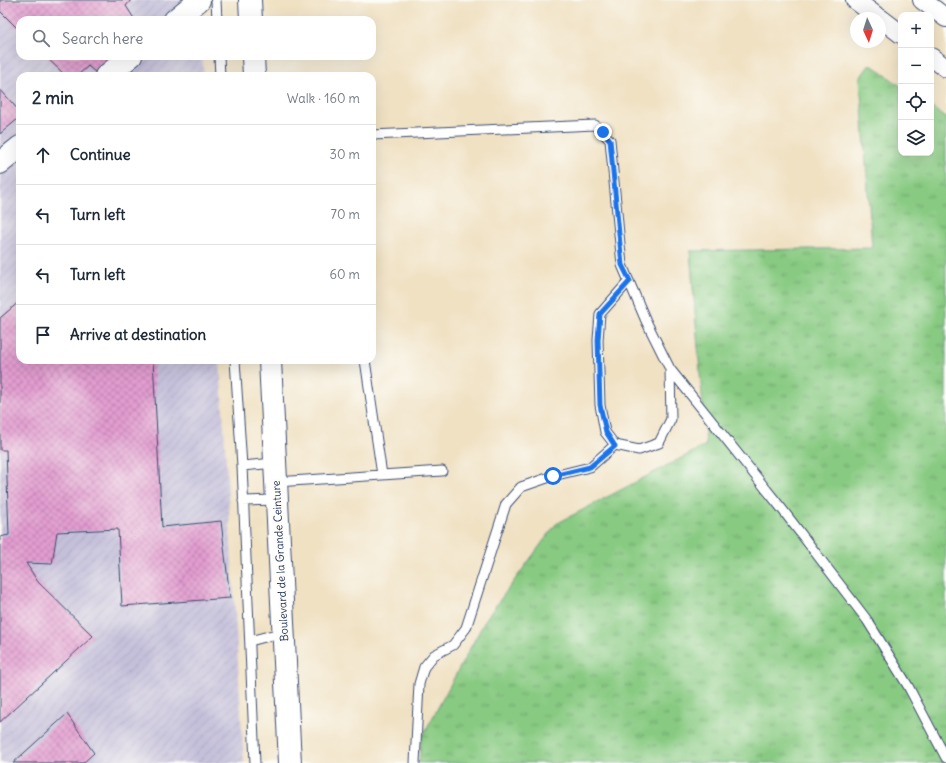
<!DOCTYPE html>
<html lang="en">
<head>
<meta charset="utf-8">
<style>
  :root { --surface:#fff; --page:#f6f6f7; --text:#1f2937; --muted:#747a83; --line:#e0e1e3 }
  body { margin:0; font-family:Delius,sans-serif; background:var(--page); color:var(--text) }
  .controls { position:absolute; right:12px; top:12px; display:grid; overflow:hidden; border-radius:8px; box-shadow:0 4px 16px #0002 }
  .controls button { width:36px; height:36px; display:grid; place-items:center; padding:0; border:0; border-bottom:1px solid var(--line); background:var(--surface); color:var(--text); font:20px sans-serif }
  .compass { position:absolute; left:850px; top:12px; width:36px; height:36px; border-radius:50%; background:var(--surface); box-shadow:0 4px 16px #0002; rotate:176deg }
  .stop { position:absolute; width:12px; height:12px; margin:-9px; border:3px solid #1a73e8; border-radius:50%; background:#fff }
  .stop.end { background:#1a73e8; border-color:#fff; box-shadow:0 1px 4px #0008 }
  .list { margin:0; padding:0; list-style:none }
  h2 { display:flex; justify-content:space-between; align-items:center; height:52px; margin:0; padding:0 16px; font-size:17px }
  h2 small { font-size:13px; font-weight:400; color:var(--muted) }
  .list li { display:grid; grid-template-columns:26px 1fr auto; gap:12px; align-items:center; box-sizing:border-box; height:60px; padding:0 16px; border-top:1px solid var(--line) }
  .list b { display:block; font-size:15px; white-space:nowrap }
  .list em { font-size:13px; font-style:normal; color:var(--muted) }
  .icon { flex:none; width:22px; height:22px; fill:none; stroke:currentColor; stroke-width:2; stroke-linecap:round; stroke-linejoin:round }
  .map { position:relative; flex:none; width:946px; height:763px; overflow:hidden }
  .search { position:absolute; background:var(--surface); box-shadow:0 4px 16px #0002; left:16px; top:16px; width:360px; height:44px; display:flex; align-items:center; gap:10px; box-sizing:border-box; padding:0 14px; border-radius:12px; color:var(--muted); font-size:15px }
  .panel { position:absolute; background:var(--surface); box-shadow:0 4px 16px #0002; left:16px; top:72px; width:360px; height:292px; border-radius:12px }
  .map>svg:first-child { display:block }
  .industrial { fill:url(#industrial-furrows) }
  .grass { fill:url(#grass-tufts); stroke:#527c70 }
  .building { fill:url(#building-cross-hatch) }
  .lines { fill:none; stroke-linecap:round; stroke-linejoin:round }
  .lane-casing { stroke:#3b4a6d; stroke-width:11 }
  .street-casing { stroke:#3b4a6d; stroke-width:20 }
  .secondary-casing { stroke:#3b4a6d; stroke-width:24 }
  .primary-casing { stroke:#3b4a6d; stroke-width:24 }
  .lane { stroke:#fff; stroke-width:9 }
  .street { stroke:#fff; stroke-width:18 }
  .secondary { stroke:#fff; stroke-width:22 }
  .primary { stroke:#fff; stroke-width:22 }
  .route { stroke:#1a73e8; stroke-width:5 }
  .labels { text-anchor:middle; dominant-baseline:central; stroke-width:3.5; stroke-linejoin:round; paint-order:stroke }
  .street-label { font-size:11px; fill:#1b2f5e; stroke:#fdfcf7 }
</style>
</head>
<body>
<div class="map">
<svg width="946" height="763" viewBox="0 0 946 763">
  <defs>
    <pattern id="industrial-furrows" width="10" height="10" patternUnits="userSpaceOnUse"><rect width="10" height="10" fill="#c5c0da"/><path d="M-1 1l2-2M0 10L10 0M9 11l2-2" fill="none" stroke="#a9a5be"/></pattern>
    <pattern id="grass-tufts" width="24" height="20" patternUnits="userSpaceOnUse"><rect width="24" height="20" fill="#88ca82"/><path d="M3 7l-1-3M5 7V3M7 7l1-3M15 17l-1-3M17 17v-4M19 17l1-3" fill="none" stroke="#6ea46e"/></pattern>
    <pattern id="building-cross-hatch" width="8" height="8" patternUnits="userSpaceOnUse"><rect width="8" height="8" fill="#e39dd0"/><path d="M0 0l8 8M0 8l8-8" fill="none" stroke="#b780ac"/></pattern>
  </defs>
  <rect width="100%" height="100%" fill="#fdfcf7"/>
  <filter id="ink" filterUnits="userSpaceOnUse"><feTurbulence type="fractalNoise" baseFrequency=".025" numOctaves="2"/><feDisplacementMap in="SourceGraphic" scale="8" xChannelSelector="R" yChannelSelector="G"/><feConvolveMatrix kernelMatrix="1 2 1 2 8 2 1 2 1" color-interpolation-filters="sRGB"/></filter>
  <filter id="wash" filterUnits="userSpaceOnUse"><feTurbulence type="fractalNoise" baseFrequency=".012" numOctaves="4" result="noise"/><feDisplacementMap in="SourceGraphic" scale="16" xChannelSelector="R" yChannelSelector="G"/><feGaussianBlur stdDeviation="0.9" result="paint"/><feColorMatrix in="noise" values="0 0 0 0 0 0 0 0 0 0 0 0 0 0 0 0 0 1.4 0 .05"/><feComposite in="paint" operator="in"/></filter>
  <g filter="url(#wash)">
    <rect width="100%" height="100%" fill="#f0e1c3"/>
    <!-- industrial -->
    <path class="industrial" d="M0 0H199L200 20H20V56H202L204 76H20V360H220L244 763H0Z"/>
    <!-- grass -->
    <path class="grass" d="M870 64 901 86V153H931V107L946 118V763H419L421 739 486 619 556 524 706 445 690 251 872 248 860 78Z"/>
    <g id="blocks">
      <!-- building -->
      <path class="building" d="M0 0H131L126 6 135 20H20V31L0 11Z
        M45 56H113L96 73 88 66 77 76H66Z
        M0 89 20 112V117L0 134Z
        M20 301V360H153L162 527 221 521 230 598 122 606 118 529 57 532 52 564 26 563 38 582 93 636 0 722V537L9 535 6 450H0V318Z
        M67 714 94 753 83 763H13Z"/>
    </g>
  </g>
  <g filter="url(#ink)">
    <use href="#blocks" fill-opacity="0" stroke="#3b4a6d" stroke-width="1"/>
    <g class="lines">
      <!-- lane casing -->
      <g class="lane-casing">
        <path id="lane" d="M216 0 217 20
          M219 56 220 76
          M372 135 595 125 610 140 622 265 646 321 670 369 782 509 867 620 908 686 946 758
          M629 281 600 314 598 340 600 405 605 432 615 445 639 450 659 443 671 419 670 369
          M235 360 242 466 255 763
          M365 360 382 475
          M242 466 275 463
          M276 482 442 471
          M243 501 277 500
          M250 641 284 632
          M415 763 419 684 424 667 434 655 453 645 466 628 506 504 521 487 553 476 590 467 615 445"/>
      </g>
      <!-- street casing -->
      <g class="street-casing">
        <path id="street" d="M855 0 879 18
          M922 0 946 18
          M880 18 901 34
          M931 57 946 68"/>
      </g>
      <!-- secondary casing -->
      <g class="secondary-casing">
        <path id="secondary" d="M175 20 199 0
          M106 76 131 56
          M0 163 20 147"/>
      </g>
      <!-- primary casing -->
      <g class="primary-casing">
        <path id="primary" d="M250 0 251 20
          M253 56 254 76
          M270 360 290 763"/>
      </g>
      <!-- lane -->
      <use href="#lane" class="lane"/>
      <!-- street -->
      <use href="#street" class="street"/>
      <!-- secondary -->
      <use href="#secondary" class="secondary"/>
      <!-- primary -->
      <use href="#primary" class="primary"/>
    </g>
  </g>
  <g class="lines" filter="url(#ink)">
    <!-- route -->
    <path class="route" d="M553 476 590 467 615 446 606 432 600 405 598 340 600 314 630 281 622 265 610 140 603 132"/>
  </g>
  <g class="labels">
    <!-- street labels -->
    <g class="street-label">
      <text transform="translate(280 561) rotate(-93)">Boulevard de la Grande Ceinture</text>
    </g>
  </g>
</svg>
<div class="controls">
<button>+</button>
<button>−</button>
<button><svg class="icon" aria-label="locate" viewBox="0 0 24 24"><circle cx="12" cy="12" r="6"/><path d="M12 2v4M12 18v4M2 12h4M18 12h4"/></svg></button>
<button><svg class="icon" aria-label="layers" viewBox="0 0 24 24"><path d="M12 4l9 5-9 5-9-5zM3 14l9 5 9-5"/></svg></button>
</div>
<svg class="compass" viewBox="-18 -18 36 36"><path d="M0-13l5 13h-10z" fill="#e53935"/><path d="M0 13l5-13h-10z" fill="#747a83"/></svg>
<div class="stop" style="left:553px;top:476px"></div>
<div class="stop end" style="left:603px;top:132px"></div>
<div class="search"><svg class="icon" aria-label="search" viewBox="0 0 24 24"><circle cx="10" cy="10" r="6"/><path d="M15 15l6 6"/></svg>Search here</div>
<section class="panel">
<h2>2 min<small>Walk · 160 m</small></h2>
<ul class="list">
<li><svg class="icon" aria-label="ahead" viewBox="0 0 24 24"><path d="M12 20V5M6 11l6-6 6 6"/></svg><div><b>Continue</b></div><em>30 m</em></li>
<li><svg class="icon" aria-label="left" viewBox="0 0 24 24"><path d="M17 20v-9H6M10 6l-5 5 5 5"/></svg><div><b>Turn left</b></div><em>70 m</em></li>
<li><svg class="icon" aria-label="left" viewBox="0 0 24 24"><path d="M17 20v-9H6M10 6l-5 5 5 5"/></svg><div><b>Turn left</b></div><em>60 m</em></li>
<li><svg class="icon" aria-label="arrive" viewBox="0 0 24 24"><path d="M6 21V4h12l-3 4 3 4H6"/></svg><div><b>Arrive at destination</b></div></li>
</ul>
</section>
</div>
</body>
</html>
